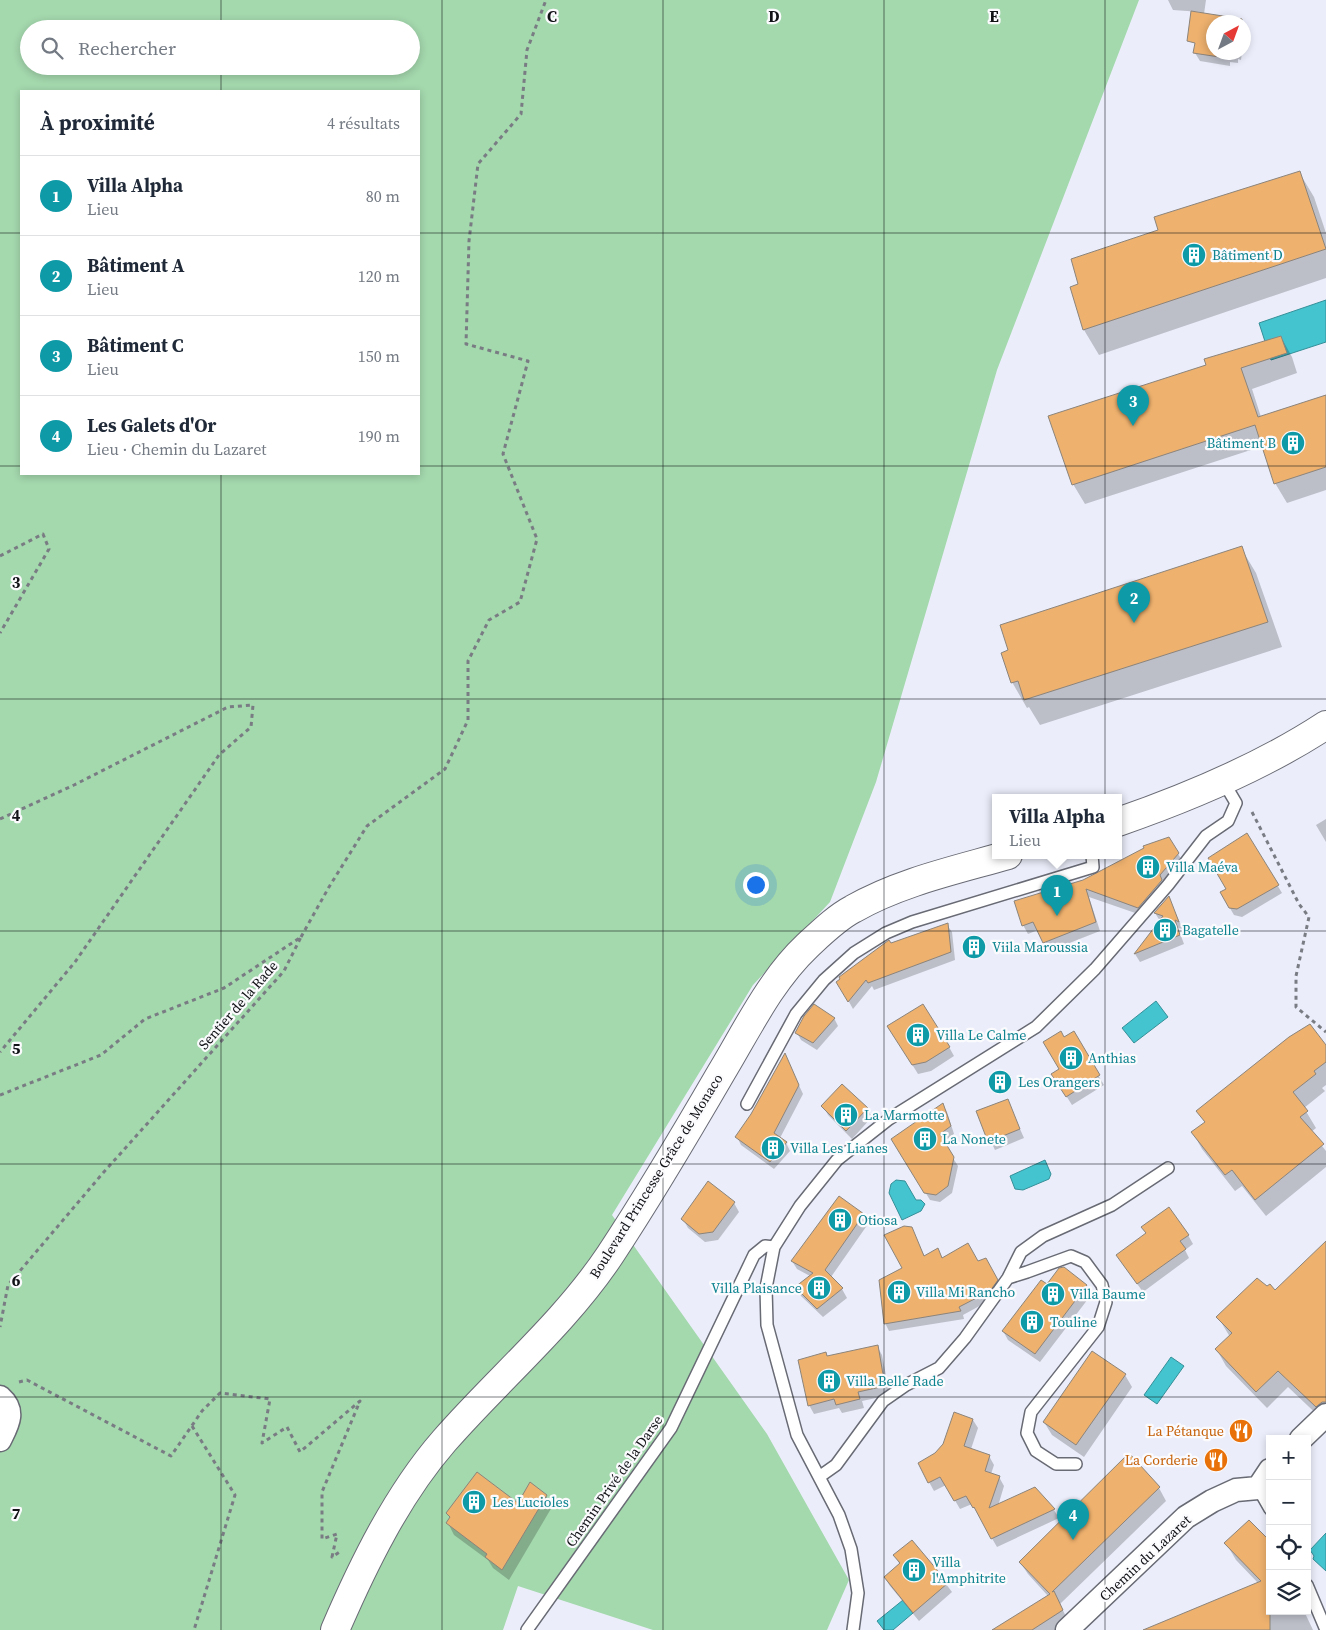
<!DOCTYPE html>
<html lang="fr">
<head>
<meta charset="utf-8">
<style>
  :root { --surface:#fff; --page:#f6f6f7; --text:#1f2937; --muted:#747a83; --line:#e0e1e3; --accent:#7c3aed }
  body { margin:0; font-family:"Source Serif 4",serif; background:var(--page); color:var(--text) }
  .controls { position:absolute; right:15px; bottom:15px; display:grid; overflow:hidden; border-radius:0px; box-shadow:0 2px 8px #0003 }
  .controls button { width:45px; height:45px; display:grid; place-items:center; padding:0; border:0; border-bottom:1px solid var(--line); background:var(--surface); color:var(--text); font:25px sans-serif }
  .compass { position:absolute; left:1206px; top:15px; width:45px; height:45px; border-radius:50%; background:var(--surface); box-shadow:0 2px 8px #0003; rotate:41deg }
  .you { position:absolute; left:755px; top:884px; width:18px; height:18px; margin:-12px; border:4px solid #fff; border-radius:50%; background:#1a73e8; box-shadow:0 0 0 8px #1a73e833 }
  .badge { display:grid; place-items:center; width:32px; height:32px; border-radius:50%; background:var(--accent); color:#fff; font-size:16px; font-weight:700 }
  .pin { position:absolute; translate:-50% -41px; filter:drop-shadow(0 1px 2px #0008) }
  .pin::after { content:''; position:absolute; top:26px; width:18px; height:15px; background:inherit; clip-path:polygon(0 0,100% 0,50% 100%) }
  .popup { position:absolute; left:992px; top:794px; width:130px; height:65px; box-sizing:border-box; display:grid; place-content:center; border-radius:0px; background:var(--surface); filter:drop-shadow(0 1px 4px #0005); font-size:16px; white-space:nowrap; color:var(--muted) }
  .popup b { font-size:19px; color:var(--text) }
  .popup::after { content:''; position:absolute; left:50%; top:100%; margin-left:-10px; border:10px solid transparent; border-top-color:var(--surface) }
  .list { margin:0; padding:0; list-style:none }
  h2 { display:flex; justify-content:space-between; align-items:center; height:65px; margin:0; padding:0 20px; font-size:21px }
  h2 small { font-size:16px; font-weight:400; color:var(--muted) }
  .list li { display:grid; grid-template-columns:32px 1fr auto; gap:15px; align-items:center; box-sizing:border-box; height:80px; padding:0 20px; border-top:1px solid var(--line) }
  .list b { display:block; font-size:19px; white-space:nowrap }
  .list p { margin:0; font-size:16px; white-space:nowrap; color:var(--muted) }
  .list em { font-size:16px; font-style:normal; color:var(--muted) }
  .icon { flex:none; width:28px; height:28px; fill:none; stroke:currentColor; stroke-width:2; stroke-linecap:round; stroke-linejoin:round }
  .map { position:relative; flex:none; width:1326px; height:1630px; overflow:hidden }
  .search { position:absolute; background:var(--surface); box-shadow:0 2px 8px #0003; left:20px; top:20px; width:400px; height:55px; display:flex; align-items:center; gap:12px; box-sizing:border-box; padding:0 18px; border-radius:28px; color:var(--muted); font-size:19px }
  .panel { position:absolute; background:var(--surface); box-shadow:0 2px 8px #0003; left:20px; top:90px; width:400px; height:385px; border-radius:0px }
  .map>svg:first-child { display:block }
  .green { fill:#a4d8ad; fill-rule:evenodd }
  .water { fill:#44c4cf; stroke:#358f98 }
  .shadow { fill:#0003 }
  .building { fill:#eeb16e; stroke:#8c847b }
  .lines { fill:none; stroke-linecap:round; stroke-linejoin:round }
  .service-casing { stroke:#686a74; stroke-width:14 }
  .minor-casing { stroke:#686a74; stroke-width:25 }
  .secondary-casing { stroke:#686a74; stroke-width:30 }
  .path { stroke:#7a7c84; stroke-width:3; stroke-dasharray:4 4; stroke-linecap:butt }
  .service { stroke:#fff; stroke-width:11 }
  .minor { stroke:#fff; stroke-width:22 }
  .secondary { stroke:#fff; stroke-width:28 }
  .grid { fill:none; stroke:#111216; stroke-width:1; stroke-opacity:0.55 }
  .labels { text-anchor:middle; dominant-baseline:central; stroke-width:4.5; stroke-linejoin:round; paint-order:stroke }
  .culture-label { font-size:14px; fill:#0d838f; stroke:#fbfbfe; text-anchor:start }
  .street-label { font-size:14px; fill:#111216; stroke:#fbfbfe }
  .food-label { font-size:14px; fill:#c56008; stroke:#fbfbfe; text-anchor:end }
  .grid-label { font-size:16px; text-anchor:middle; font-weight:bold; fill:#111216; stroke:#fbfbfe; stroke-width:4.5; stroke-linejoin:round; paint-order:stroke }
</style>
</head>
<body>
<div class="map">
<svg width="1326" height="1630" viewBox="0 0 1326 1630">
  <rect width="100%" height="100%" fill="#ebeefa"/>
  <!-- green -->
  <path class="green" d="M0 0H1139L997 370 876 782 830 902 753 985 612 1215 767 1434 849 1580 827 1630H653L518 1586 503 1630H0ZM29 29H411V66H29ZM21 91H419V474H21Z"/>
  <!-- water -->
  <path class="water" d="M1326 300V342L1271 360 1259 323Z
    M1156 1001 1168 1017 1134 1043 1122 1028Z
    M1045 1160 1051 1174 1049 1179 1023 1190 1015 1189 1010 1176Z
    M896 1180 905 1181 916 1200H921L925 1204 921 1211 902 1220 889 1193 891 1184Z
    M1171 1357 1184 1366 1157 1404 1144 1395Z
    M1326 1533V1571L1313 1559 1314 1556 1310 1550Z
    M903 1600 913 1613 893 1630H884L877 1621Z"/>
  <!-- shadow -->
  <path class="shadow" d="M1168 0H1206L1204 14 1242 20 1243 22H1214V52H1242L1241 60 1238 59V63L1230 62V66L1200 61 1195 53 1201 12 1173 10Z
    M1244 23 1246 28 1244 45Z
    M1299 172 1314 197 1326 233V278L1099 355 1084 330 1071 288 1080 285 1159 231Z
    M1281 337 1292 357 1297 373 1252 389 1261 417 1326 396V490L1287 503 1275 483 1263 446 1085 504 1073 484 1207 365Z
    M1241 548 1256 573 1282 647 1040 725 1029 707 1027 708 1012 682Z
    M1326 819V842L1316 825Z
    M1247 835 1282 893 1242 917 1234 915 1221 893 1227 889Z
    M1169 839 1183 862 1144 916 1089 897 1100 931 1049 951 1038 930 1028 934 1023 925 1083 882Z
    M1168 898 1183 929 1178 928 1184 944 1140 962 1135 954 1160 921 1155 913Z
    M947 925 952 932 955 960 874 990 872 986 853 1009 838 982 891 944Z
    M834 1018 838 1026 817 1050 801 1040 797 1033Z
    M1073 1033 1104 1085 1072 1105 1058 1083 1064 1039Z
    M894 1035 949 1047 954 1056 931 1071 918 1074Z
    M1326 1047V1085L1322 1088 1325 1091 1304 1108 1316 1128 1311 1132 1326 1151V1167L1266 1216 1242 1186 1235 1191 1202 1149 1193 1133 1205 1123 1198 1111Z
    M785 1055 803 1094 780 1138 786 1143 790 1151 774 1169 741 1145 737 1137 752 1114Z
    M1007 1100 1024 1138 995 1150 977 1112Z
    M943 1105 947 1112 954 1134 943 1142 958 1166 952 1193 940 1202 930 1200 893 1139Z
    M823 1106 867 1109 872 1117 852 1139 828 1115Z
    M734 1203 739 1212 718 1240 705 1242 688 1228 683 1219Z
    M863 1215 868 1224 831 1277 842 1289 847 1298 823 1317 801 1296 797 1287 810 1276 797 1269 792 1261Z
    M911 1228 925 1257 938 1250 943 1259 978 1263 985 1259 1001 1288 994 1298 963 1315 964 1319 889 1331 885 1323 903 1268Z
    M1188 1235 1193 1244 1185 1250 1189 1258 1143 1292 1123 1264Z
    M1326 1242V1423L1288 1387 1267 1408 1226 1366 1217 1350 1230 1337 1218 1317 1275 1292Z
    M1047 1286H1086L1091 1295 1040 1362 1008 1340 1003 1331Z
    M877 1346 882 1355 890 1395 862 1401 864 1408 842 1413 839 1408 814 1414 809 1405 826 1354 828 1357Z
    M1125 1375 1132 1387 1084 1457 1052 1435 1044 1422Z
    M973 1420 978 1428 971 1449 989 1456 994 1465 991 1474 999 1477 1004 1486 998 1506 1034 1489 1054 1510 1059 1518 997 1547 972 1504 960 1509 946 1485 934 1491 929 1482 936 1454Z
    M1159 1488 1166 1501 1060 1604 1069 1623 1058 1630H994L1048 1596 1028 1574 1020 1562Z
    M546 1495 552 1507 509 1580 493 1568 488 1560 454 1535 448 1523 451 1519 447 1513 518 1504Z
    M1249 1522 1270 1611H1304L1313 1630H1144L1258 1583 1236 1560 1226 1543Z
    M895 1556 946 1584 952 1592 919 1621 890 1586 885 1578 900 1565Z"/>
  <!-- building -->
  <path class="building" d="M1191 11 1242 19V22H1214V52H1234L1233 56 1226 55V58L1193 53 1195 43 1187 41Z
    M1300 171 1326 249 1083 330 1070 287 1078 284 1071 259 1158 230 1154 217Z
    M1281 336 1287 353 1241 368 1258 417 1326 395V467L1274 484 1255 425 1072 485 1048 416 1206 365 1204 359Z
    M1242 546 1268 622 1024 700 1018 681 1011 683 1001 653 1008 650 1000 625Z
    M1247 833 1279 885 1237 909 1229 908 1220 892 1226 889 1208 858Z
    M1169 837 1179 853 1160 875 1162 880 1138 908 1086 889 1096 922 1043 943 1033 922 1022 926 1014 901 1083 880 1144 848 1143 846Z
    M1169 896 1179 922 1175 920 1180 935 1134 954 1163 916 1154 913Z
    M948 923 951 952 868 983 866 980 848 1002 836 982 840 979 839 977 889 940 891 943Z
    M814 1004 835 1018 813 1043 795 1033 804 1016Z
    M923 1004 950 1047 926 1062 912 1065 887 1026Z
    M1310 1024 1326 1045V1062L1314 1071 1316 1074 1293 1092 1308 1111 1300 1117 1324 1144 1255 1200 1232 1170 1225 1175 1191 1132 1205 1122 1196 1111 1289 1037Z
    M1061 1031 1064 1037 1074 1031 1100 1075 1066 1097 1051 1074 1059 1069 1043 1042Z
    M785 1053 799 1085 774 1133 787 1142 770 1162 735 1137 751 1114Z
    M842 1084 868 1108 846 1131 821 1106Z
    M1008 1099 1020 1129 988 1142 976 1111Z
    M943 1103 951 1126 940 1134 954 1157 948 1186 936 1195 924 1193 891 1139Z
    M708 1181 735 1202 713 1232 699 1234 681 1219Z
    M839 1196 864 1214 825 1270 843 1288 817 1309 795 1287 813 1273 791 1261Z
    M1169 1207 1189 1235 1180 1241 1186 1249 1137 1284 1116 1255 1146 1233 1141 1227Z
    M904 1226 912 1227 924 1256 938 1248 942 1258 968 1243 978 1261 986 1258 998 1280 990 1291 959 1307 961 1311 884 1324 879 1280 902 1268 884 1235Z
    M1326 1241V1402H1322L1316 1407 1278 1371 1256 1392 1215 1349 1232 1333 1216 1317 1257 1278 1267 1286 1270 1284 1275 1290Z
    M1064 1267 1087 1285 1035 1354 1002 1331 1041 1280 1047 1284 1059 1268Z
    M878 1345 885 1386 858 1392 860 1399 836 1405 834 1399 808 1406 798 1360 826 1352 827 1356Z
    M1092 1351 1126 1374 1076 1445 1043 1422Z
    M954 1412 973 1419 964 1446 990 1455 985 1471 1000 1476 989 1508 1035 1487 1055 1509 991 1539 974 1507 973 1508 966 1496 954 1501 940 1477 928 1483 918 1463 935 1453 943 1444Z
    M1129 1453 1160 1487 1052 1592 1054 1591 1063 1610 1032 1630H992L1050 1594 1019 1562Z
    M477 1472 518 1503 530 1482 547 1495 502 1570 485 1557 487 1554 446 1523 450 1517 446 1513Z
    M1249 1520 1270 1541V1630H1143L1261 1581 1224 1543Z
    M912 1540 948 1583 913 1613 884 1577 900 1563 893 1555Z"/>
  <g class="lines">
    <!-- service casing -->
    <g class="service-casing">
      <path id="service" d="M747 1104 796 1014 824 980 854 953 886 933 912 922 1093 867 1092 855
        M1008 1278 1027 1272 1071 1256 1085 1262 1102 1285 1106 1302 1098 1327 1031 1412 1027 1433 1036 1451 1056 1464H1076
        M819 1477 836 1465 883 1401 906 1385 939 1368 965 1338 1008 1278 1021 1252 1043 1236 1112 1205 1168 1168
        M1258 1488 1270 1509
        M1307 1585 1326 1630
        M527 1630 671 1428 754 1255 765 1246 774 1247
        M853 1630 858 1593 851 1549 839 1515 797 1435 767 1325 766 1288 774 1247 800 1206 837 1160 889 1119 1036 1027 1095 969 1168 885 1206 836 1228 821 1236 803 1223 781"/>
    </g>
    <!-- minor casing -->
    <g class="minor-casing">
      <path id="minor" d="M0 1397C16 1411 8 1424 0 1440
        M1301 1439 1326 1415
        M1067 1630 1186 1517 1212 1501 1236 1490 1258 1488 1270 1470"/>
    </g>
    <!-- secondary casing -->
    <g class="secondary-casing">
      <path id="secondary" d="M1118 822C1190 797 1262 767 1326 725
        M335 1630C363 1565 397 1495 444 1441 498 1379 564 1324 610 1255 649 1196 685 1135 721 1073 747 1030 770 981 807 946 821 933 836 918 853 909 900 882 956 870 1008 855"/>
    </g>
    <!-- path -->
    <path class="path" d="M0 556 43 534 49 549 0 633
      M1252 812 1299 904 1309 917 1296 976V1007L1326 1032
      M0 819 74 785 228 707 253 705 251 727 219 755 75 962 0 1052
      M301 937 329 887 367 826 445 769 468 720V661L489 620 520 602 537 539 503 454 528 361 466 344 469 241 478 164 521 114 527 50 546 0
      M0 1095 101 1055 145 1019 224 988 301 937 284 971 103 1173 8 1285 0 1327
      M19 1382 27 1380 171 1456 202 1411 220 1393 270 1399 262 1443 287 1427 300 1452 360 1401 322 1492V1539L337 1534 332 1557 341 1551
      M192 1426 235 1495 194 1630"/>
    <!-- service -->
    <use href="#service" class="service"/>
    <!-- minor -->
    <use href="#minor" class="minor"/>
    <!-- secondary -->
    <use href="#secondary" class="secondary"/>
  </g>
  <!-- grid -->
  <path class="grid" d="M221 0V29M442 0V1630M663 0V1630M884 0V1630M1105 0V1630M221 66V91M0 233H21M419 233H1326M0 466H21M419 466H1326M221 474V1630M0 699H1326M0 931H1326M0 1164H1326M0 1397H1326"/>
  <!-- icons -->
  <defs>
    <g id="building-disc" transform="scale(1.25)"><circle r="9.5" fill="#0f9aa8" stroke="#fbfbfe"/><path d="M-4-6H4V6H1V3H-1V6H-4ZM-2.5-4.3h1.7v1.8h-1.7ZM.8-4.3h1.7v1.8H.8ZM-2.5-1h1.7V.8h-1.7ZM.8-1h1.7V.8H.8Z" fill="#fff"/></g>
    <g id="restaurant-disc" transform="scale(1.25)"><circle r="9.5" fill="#e8710a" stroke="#fbfbfe"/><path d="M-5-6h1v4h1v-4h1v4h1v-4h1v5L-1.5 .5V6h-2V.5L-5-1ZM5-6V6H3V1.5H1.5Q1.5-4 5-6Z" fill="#fff"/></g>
  </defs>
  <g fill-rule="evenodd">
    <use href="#building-disc" x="1194" y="255"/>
    <use href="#building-disc" x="1293" y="443"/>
    <use href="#building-disc" x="1148" y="867"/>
    <use href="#building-disc" x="1165" y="930"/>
    <use href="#building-disc" x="974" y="947"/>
    <use href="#building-disc" x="918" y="1035"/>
    <use href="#building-disc" x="1071" y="1058"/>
    <use href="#building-disc" x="1000" y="1082"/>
    <use href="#building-disc" x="846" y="1115"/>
    <use href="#building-disc" x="925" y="1139"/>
    <use href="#building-disc" x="773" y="1148"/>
    <use href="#building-disc" x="840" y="1220"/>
    <use href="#building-disc" x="819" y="1288"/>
    <use href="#building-disc" x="899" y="1292"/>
    <use href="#building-disc" x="1053" y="1294"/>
    <use href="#building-disc" x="1032" y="1322"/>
    <use href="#building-disc" x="829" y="1381"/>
    <use href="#restaurant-disc" x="1241" y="1431"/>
    <use href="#restaurant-disc" x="1216" y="1460"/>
    <use href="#building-disc" x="474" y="1502"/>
    <use href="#building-disc" x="914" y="1570"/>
  </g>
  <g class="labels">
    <!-- culture labels -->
    <g class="culture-label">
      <text x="1212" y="255">Bâtiment D</text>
      <text x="1276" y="443" text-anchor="end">Bâtiment B</text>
      <text x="1166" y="867">Villa Maéva</text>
      <text x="1182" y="930">Bagatelle</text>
      <text x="992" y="947">Viila Maroussia</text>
      <text x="936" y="1035">Villa Le Calme</text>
      <text x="1088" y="1058">Anthias</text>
      <text x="1018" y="1082">Les Orangers</text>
      <text x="864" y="1115">La Marmotte</text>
      <text x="942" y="1139">La Nonete</text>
      <text x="790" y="1148">Villa Les Lianes</text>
      <text x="858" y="1220">Otiosa</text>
      <text x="802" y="1288" text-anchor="end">Villa Plaisance</text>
      <text x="916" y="1292">Villa Mi Rancho</text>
      <text x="1070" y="1294">Villa Baume</text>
      <text x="1050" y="1322">Touline</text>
      <text x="846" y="1381">Villa Belle Rade</text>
      <text x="492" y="1502">Les Lucioles</text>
      <text x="932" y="1562">Villa<tspan x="932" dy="16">l'Amphitrite</tspan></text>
    </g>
    <!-- street labels -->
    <g class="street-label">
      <text transform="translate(238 1005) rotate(-49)">Sentier de la Rade</text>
      <text transform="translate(656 1176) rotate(-58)">Boulevard Princesse Grâce de Monaco</text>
      <text transform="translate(614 1481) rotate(-55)">Chemin Privé de la Darse</text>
      <text transform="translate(1145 1558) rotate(-43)">Chemin du Lazaret</text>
    </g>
    <!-- food labels -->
    <g class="food-label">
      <text x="1224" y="1431">La Pétanque</text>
      <text x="1198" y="1460">La Corderie</text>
    </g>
  </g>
  <g class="grid-label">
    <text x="552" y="22">C</text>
    <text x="774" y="22">D</text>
    <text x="994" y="22">E</text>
    <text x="16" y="588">3</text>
    <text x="16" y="821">4</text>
    <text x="16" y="1054">5</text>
    <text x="16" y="1286">6</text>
    <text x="16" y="1519">7</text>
  </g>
</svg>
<div class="controls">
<button>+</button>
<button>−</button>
<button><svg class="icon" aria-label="locate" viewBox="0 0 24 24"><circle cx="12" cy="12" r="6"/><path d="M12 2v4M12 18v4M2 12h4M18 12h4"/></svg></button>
<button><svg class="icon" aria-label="layers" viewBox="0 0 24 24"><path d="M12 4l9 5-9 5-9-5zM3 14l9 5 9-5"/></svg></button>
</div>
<svg class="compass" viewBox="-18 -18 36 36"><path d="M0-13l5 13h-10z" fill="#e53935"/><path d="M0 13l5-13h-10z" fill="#747a83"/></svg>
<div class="you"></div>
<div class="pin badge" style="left:1057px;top:916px;background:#0f9aa8">1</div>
<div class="popup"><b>Villa Alpha</b>Lieu</div>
<div class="pin badge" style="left:1134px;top:623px;background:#0f9aa8">2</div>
<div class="pin badge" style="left:1133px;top:426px;background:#0f9aa8">3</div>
<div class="pin badge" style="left:1073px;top:1540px;background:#0f9aa8">4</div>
<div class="search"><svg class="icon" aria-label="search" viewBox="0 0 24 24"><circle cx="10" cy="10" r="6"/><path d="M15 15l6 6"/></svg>Rechercher</div>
<section class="panel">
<h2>À proximité<small>4 résultats</small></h2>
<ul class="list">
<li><span class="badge" style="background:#0f9aa8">1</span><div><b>Villa Alpha</b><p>Lieu</p></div><em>80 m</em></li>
<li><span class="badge" style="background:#0f9aa8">2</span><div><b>Bâtiment A</b><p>Lieu</p></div><em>120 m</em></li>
<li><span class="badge" style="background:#0f9aa8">3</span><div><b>Bâtiment C</b><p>Lieu</p></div><em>150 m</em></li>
<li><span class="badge" style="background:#0f9aa8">4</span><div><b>Les Galets d'Or</b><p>Lieu · Chemin du Lazaret</p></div><em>190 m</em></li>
</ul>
</section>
</div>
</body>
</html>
